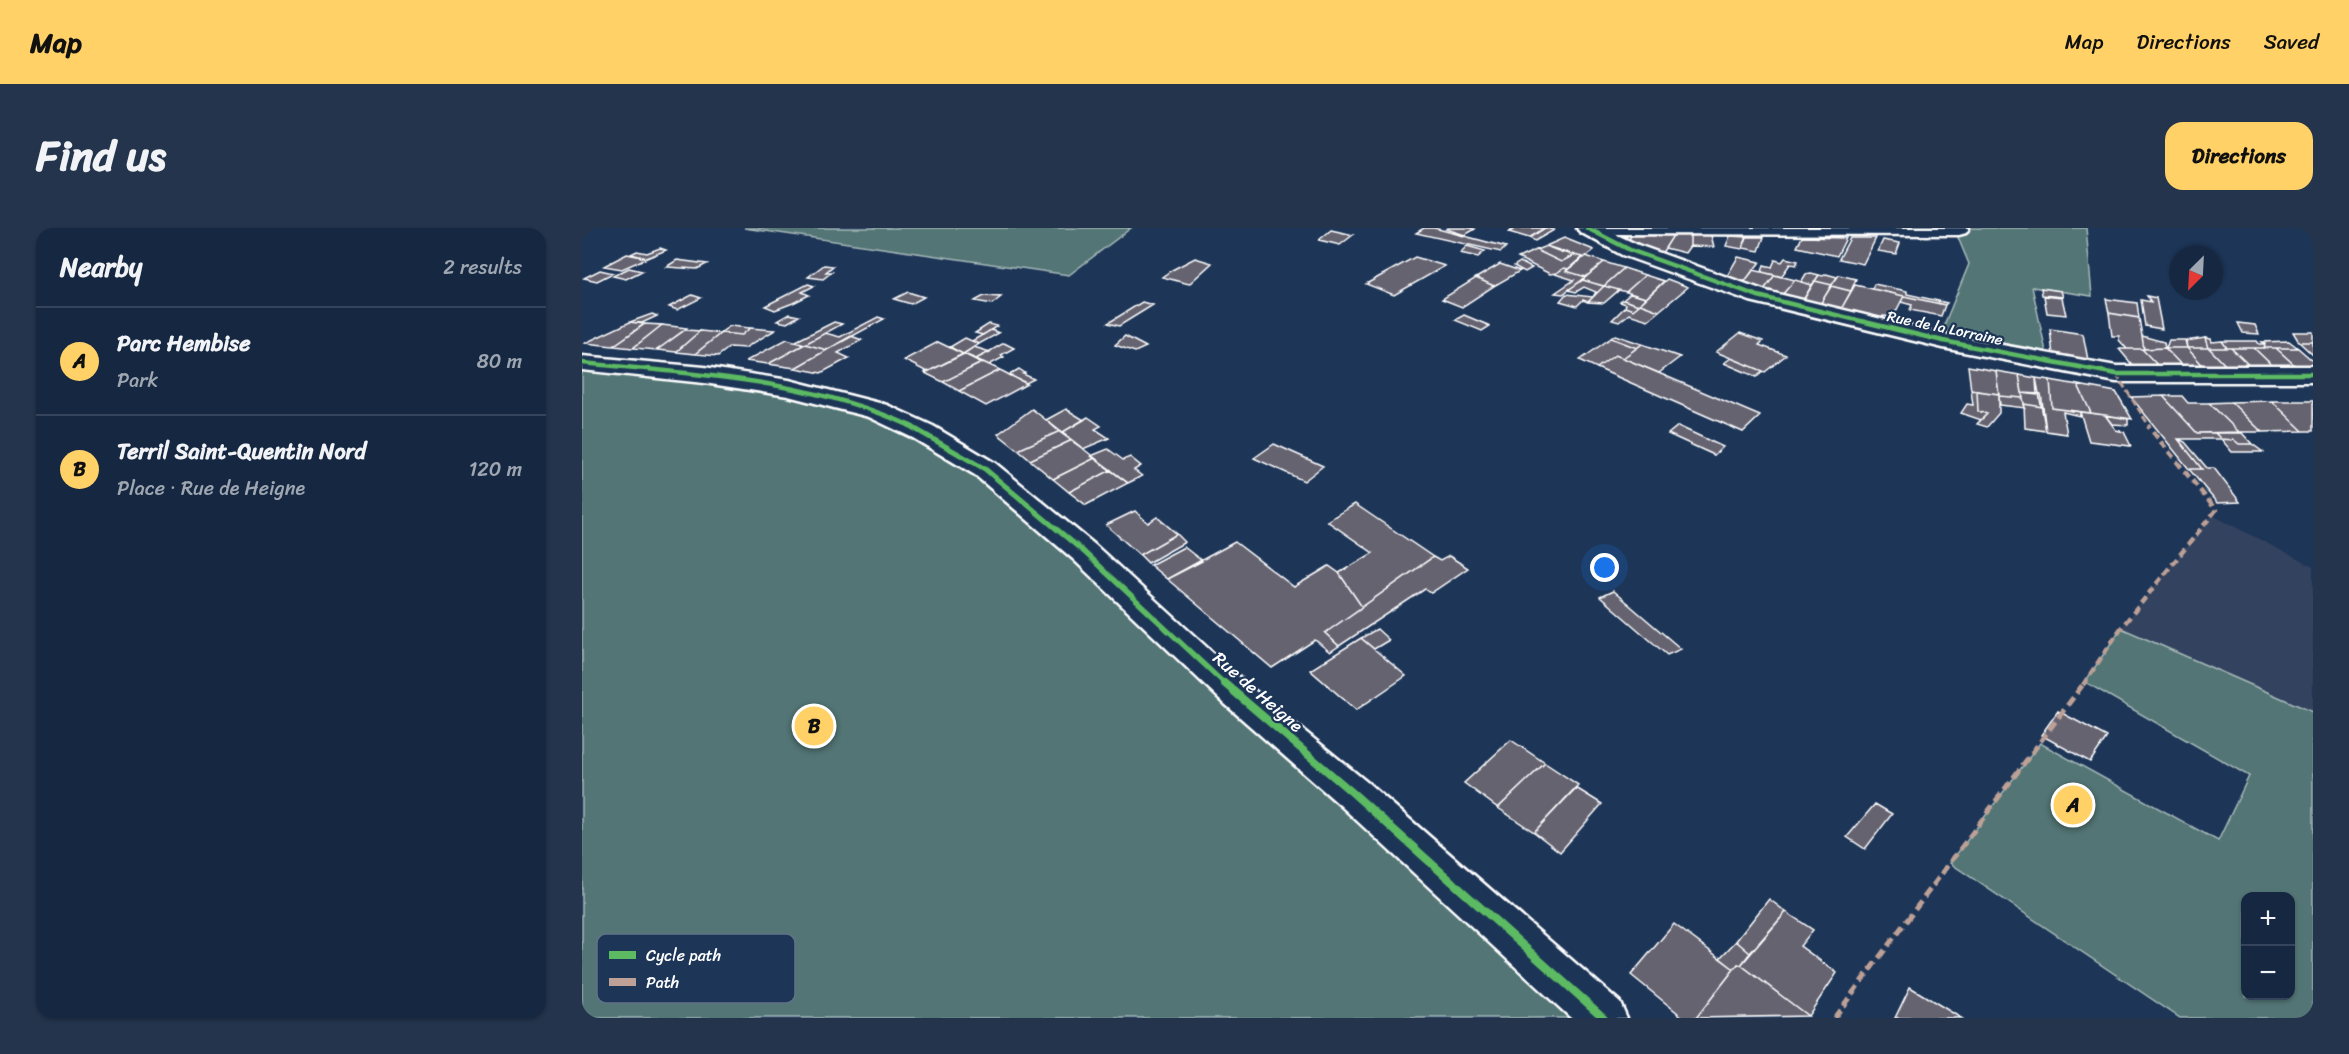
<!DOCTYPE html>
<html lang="en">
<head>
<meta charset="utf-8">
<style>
  :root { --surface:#162841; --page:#23344c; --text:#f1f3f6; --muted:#9ea6b1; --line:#35445a; --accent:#ffd166 }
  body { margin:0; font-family:Sriracha,sans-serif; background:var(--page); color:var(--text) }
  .controls { position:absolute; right:18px; bottom:18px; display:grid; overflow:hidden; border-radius:12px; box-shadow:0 2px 4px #0004 }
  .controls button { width:54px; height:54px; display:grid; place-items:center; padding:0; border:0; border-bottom:2px solid var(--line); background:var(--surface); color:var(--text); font:30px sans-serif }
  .compass { position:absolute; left:1587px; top:18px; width:54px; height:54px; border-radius:50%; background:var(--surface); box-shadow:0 2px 4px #0004; rotate:204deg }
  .you { position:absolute; left:1023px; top:340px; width:21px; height:21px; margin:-15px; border:4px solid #fff; border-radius:50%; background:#1a73e8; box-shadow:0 0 0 9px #1a73e833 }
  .badge { display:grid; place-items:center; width:39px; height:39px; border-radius:50%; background:var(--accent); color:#111; font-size:20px; font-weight:700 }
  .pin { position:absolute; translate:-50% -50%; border:3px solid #fff; box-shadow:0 2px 6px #0006 }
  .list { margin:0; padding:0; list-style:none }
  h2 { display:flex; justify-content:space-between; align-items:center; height:78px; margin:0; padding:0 24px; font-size:26px }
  h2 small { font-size:20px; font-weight:400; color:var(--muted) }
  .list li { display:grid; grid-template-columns:39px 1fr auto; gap:18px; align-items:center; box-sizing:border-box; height:108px; padding:0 24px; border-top:2px solid var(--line) }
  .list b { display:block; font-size:22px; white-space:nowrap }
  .list p { margin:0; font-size:20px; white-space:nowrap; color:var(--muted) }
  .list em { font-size:20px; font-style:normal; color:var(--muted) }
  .map { position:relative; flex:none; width:1731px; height:790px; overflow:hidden; border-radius:18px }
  header { display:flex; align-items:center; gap:36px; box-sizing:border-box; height:84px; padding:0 30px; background:var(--accent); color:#111 }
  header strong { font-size:28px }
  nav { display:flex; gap:33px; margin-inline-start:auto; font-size:21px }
  .intro { display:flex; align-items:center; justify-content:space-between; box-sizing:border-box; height:144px; padding:0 36px }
  h1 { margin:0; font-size:42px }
  .button { padding:15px 27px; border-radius:18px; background:var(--accent); color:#111; font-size:21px; font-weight:700 }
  main { display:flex; gap:36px; padding:0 36px }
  aside { flex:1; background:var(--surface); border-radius:18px; box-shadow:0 2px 4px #0004 }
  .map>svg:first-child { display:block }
  .built { fill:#33435f }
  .green { fill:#527474; stroke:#a8baba; stroke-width:1.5; fill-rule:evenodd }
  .building { fill:#666371; stroke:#fff; stroke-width:1.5 }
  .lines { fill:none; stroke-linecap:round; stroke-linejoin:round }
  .minor-casing { stroke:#fff; stroke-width:5 }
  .minor { fill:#1d3557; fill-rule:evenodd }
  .quiet-far2 { stroke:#bda197; stroke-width:3; stroke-dasharray:7 3; stroke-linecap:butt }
  .quiet-far1 { stroke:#bda197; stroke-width:4.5; stroke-dasharray:8 4.5; stroke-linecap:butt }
  .quiet { stroke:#bda197; stroke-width:5; stroke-dasharray:10 5; stroke-linecap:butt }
  .cycleway-far2-casing { stroke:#1d3557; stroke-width:8 }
  .cycleway-far1-casing { stroke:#1d3557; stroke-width:9 }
  .cycleway-casing { stroke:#1d3557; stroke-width:11 }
  .cycleway-far2 { stroke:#5cba63; stroke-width:4.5 }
  .cycleway-far1 { stroke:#5cba63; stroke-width:5 }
  .cycleway { stroke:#5cba63; stroke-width:8 }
  .labels { text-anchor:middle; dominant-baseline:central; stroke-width:4.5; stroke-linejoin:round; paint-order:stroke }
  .far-street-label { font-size:15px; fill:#fff; stroke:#1d3557 }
  .street-label { font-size:18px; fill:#fff; stroke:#1d3557 }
  .key { fill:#1d3557; stroke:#617289; stroke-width:1.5 }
  .key-label { font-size:16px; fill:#fff }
</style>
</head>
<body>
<header>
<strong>Map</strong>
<nav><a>Map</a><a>Directions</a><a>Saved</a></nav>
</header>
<div class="intro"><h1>Find us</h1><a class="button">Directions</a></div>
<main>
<aside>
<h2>Nearby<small>2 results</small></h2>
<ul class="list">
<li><span class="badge">A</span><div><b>Parc Hembise</b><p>Park</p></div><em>80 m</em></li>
<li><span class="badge">B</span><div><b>Terril Saint-Quentin Nord</b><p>Place · Rue de Heigne</p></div><em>120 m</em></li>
</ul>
</aside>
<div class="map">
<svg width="1731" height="790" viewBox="0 0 1731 790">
  <rect width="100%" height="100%" fill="#1d3557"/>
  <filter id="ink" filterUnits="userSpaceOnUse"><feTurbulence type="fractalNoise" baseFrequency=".0167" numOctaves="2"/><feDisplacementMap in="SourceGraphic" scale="12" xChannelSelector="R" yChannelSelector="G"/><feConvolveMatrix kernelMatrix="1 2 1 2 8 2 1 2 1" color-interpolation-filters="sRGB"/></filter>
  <g filter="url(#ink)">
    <!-- built -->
    <path class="built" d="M1630 287 1731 339V484L1539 400Z"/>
    <!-- green -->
    <path class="green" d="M162 0H549L487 47Z
      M1372 0H1504L1510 68 1450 59 1466 133 1356 112 1387 36Z
      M0 135 122 147 296 183 403 241 1022 790H0Z
      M1539 400 1731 484V790H1598L1368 635 1458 515 1636 613 1667 548 1503 454ZM1664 668H1708V768H1664Z"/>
    <!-- building -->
    <path class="building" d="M842 0H852L924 19 919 24 834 5Z
      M866 0H889L893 1 883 7 864 1Z
      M934 0H963L947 10 927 4Z
      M963 0 972 2 953 13 947 10Z
      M749 2 771 7 758 17 737 12Z
      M1051 5 1092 6 1080 25 1049 14 1047 11Z
      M1092 6H1108V18L1103 25 1083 20Z
      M1108 6 1129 7 1132 19 1108 18Z
      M1148 8 1165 9 1160 21 1144 18Z
      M1165 9H1182L1177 23 1161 20Z
      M1220 9 1264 10 1255 28 1215 19Z
      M982 10 1012 22 1002 30 964 18Z
      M1268 10H1294L1281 36 1257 31Z
      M1301 12 1318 15 1314 26 1296 23Z
      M885 18 903 23 896 29 878 25Z
      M964 18 979 24 992 27 979 34 954 22Z
      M78 20 84 22 65 30 49 26 55 23 65 25Z
      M954 22 979 34 992 27 1000 29 986 41 982 40 974 45 968 46 936 30Z
      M45 26 65 30 40 41 22 38Z
      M1004 28 1022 34 1004 49 984 43Z
      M833 29 863 38 812 67 784 56Z
      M1156 29 1178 34 1162 54 1145 48Z
      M613 30 630 35 607 56 580 49 590 42Z
      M1203 30 1216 33 1214 37 1208 36 1199 49 1180 44 1182 37 1190 39 1193 32 1200 34Z
      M95 32 125 36 115 41 84 39Z
      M938 34 950 40 943 44 932 38Z
      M1022 34 1042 40 1022 58 1000 52Z
      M918 36 938 43 912 58 894 50Z
      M242 37 251 38 244 44H250L241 51 226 49Z
      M47 40 60 43 44 51 31 48Z
      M982 40 986 41 984 43 1004 49 981 66 973 65 992 52 973 46Z
      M1042 40 1063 47 1044 64 1022 58Z
      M18 42 31 45 15 53 2 50Z
      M1171 42 1193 47 1181 63 1161 56Z
      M1229 45 1237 47 1230 57 1219 54 1224 46Z
      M1244 46 1255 49 1250 57 1233 53 1237 47 1241 48Z
      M1063 47 1082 53 1064 70 1044 64Z
      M1193 47 1213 52 1199 68 1181 63Z
      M1257 47 1274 51 1269 63 1249 58Z
      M894 50 912 58 880 79 860 71Z
      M1085 51 1106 59 1077 83 1058 76Z
      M1001 52 1021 58H1022L1011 69 1014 64 1002 59 994 64 986 62Z
      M1213 52 1230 57 1220 74 1199 68Z
      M1233 53 1250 57 1237 78 1220 74Z
      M226 56 232 58 220 64 227 67 211 75 193 82 183 78Z
      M1292 56 1325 63V66L1365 75 1363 77 1290 61Z
      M1273 57 1322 68 1311 89 1301 88 1298 93 1258 83Z
      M1022 58 1037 62 1022 75 1006 74Z
      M1249 58 1269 63 1258 83 1237 78Z
      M1459 60 1479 63 1481 69 1460 67Z
      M326 64 342 69 329 76 312 71Z
      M984 66 1011 69 1006 74 1001 72 995 78 978 73Z
      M1048 66 1064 70 1057 77 1041 72Z
      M110 67 119 70 95 82 87 79Z
      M402 68 419 69 410 76 393 73Z
      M1322 68 1363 77 1359 88 1328 82 1330 77 1319 74Z
      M1462 68 1480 70 1484 87 1465 85Z
      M1565 68 1574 70 1580 101 1563 98 1559 72 1569 74Z
      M1524 71 1555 75 1557 90 1527 85Z
      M1041 72 1057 77 1051 82 1043 79 1044 76 1038 74Z
      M560 74 571 77 537 98 526 95Z
      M1058 76 1077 83 1066 92 1047 86 1037 94 1030 92 1043 79 1051 82Z
      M1527 85 1557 90 1562 121H1545L1537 112V108H1530Z
      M70 86 75 88 60 95 48 94Z
      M207 86 217 88 205 95 195 93Z
      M882 87 908 98 900 103 873 92Z
      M296 89 302 91 245 122 223 116 243 105 258 109Z
      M48 94 62 96 31 118 3 115Z
      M252 94 260 96 223 116 212 114Z
      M1656 95 1673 97 1677 106 1661 105Z
      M63 96 80 97 51 120 31 118Z
      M407 96 415 98 401 107 393 105Z
      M80 97 105 100 75 122 51 120Z
      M148 98 168 100 160 107 138 105Z
      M168 100 193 102 163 120 148 119 136 128 113 126 139 105 160 107Z
      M1468 101 1501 106 1506 132 1471 127Z
      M103 102 118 103 94 124 75 122Z
      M409 102 417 105 397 116 390 113Z
      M118 103 139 105 113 126 94 124Z
      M1711 104H1731V114H1717Z
      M1158 105 1181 113 1177 117 1204 127 1183 144 1134 124Z
      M1033 107 1060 116 1055 120 1029 110Z
      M269 108 280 112 256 125 267 130 239 145 213 140Z
      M543 108 564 119 553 124 533 117Z
      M1560 108 1582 114 1583 120 1562 121Z
      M383 110 397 116 381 126 368 119Z
      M1029 110 1055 120 1041 130 1033 127 1015 140 998 132Z
      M1623 110 1629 111 1630 114 1640 113 1645 120H1626Z
      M1623 110 1626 120H1605L1604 113Z
      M205 111 223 116 186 136 164 133Z
      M1587 112H1603L1605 120H1584Z
      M1640 113H1675L1677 116H1683L1682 120H1645Z
      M1707 113 1716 120H1682L1683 116 1680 114Z
      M356 114 381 126 345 144 322 132Z
      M1717 114H1731V127Z
      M422 115 432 120 419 127 422 129 407 137 394 131Z
      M223 116 245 122 213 140 186 136Z
      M1060 116 1098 129 1077 145 1041 130Z
      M392 119 408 124 394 131 382 126Z
      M1583 120 1606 144H1582L1560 121Z
      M1583 120H1605L1627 144H1606Z
      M1605 120H1627L1650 144H1627Z
      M1627 120H1649L1673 143 1650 144Z
      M1649 120H1672L1696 143H1673Z
      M1672 120H1694L1719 143H1696Z
      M1694 120H1716L1731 133V143H1719Z
      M1537 121H1560L1582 144 1557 145Z
      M382 126 400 135 361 154 343 145Z
      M1033 127 1041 130 1178 188 1161 204 1015 140Z
      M1149 130 1181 143 1175 149 1142 135Z
      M401 134 418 142 377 163 361 154Z
      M1386 138 1414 143 1417 166 1389 162Z
      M437 141 443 145 441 146 452 151 444 155 427 147Z
      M418 142 445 156 404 178 377 163Z
      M1414 143 1437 147 1441 170 1417 168Z
      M1437 147 1454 150 1455 167 1440 165Z
      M1454 150 1468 152 1470 180 1498 184V188L1481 184 1485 206 1464 203Z
      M1468 152 1496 157 1509 185 1470 180Z
      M1496 157 1534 164 1550 191 1509 185Z
      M1389 162 1395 163 1396 183 1405 186 1399 192 1379 185 1385 176 1391 177Z
      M1395 163 1417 166V185L1405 199 1395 196 1405 186 1396 183Z
      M1440 165 1459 166 1461 179 1442 176Z
      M1417 168 1441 170 1443 180 1418 177Z
      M1581 168H1600L1606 175H1627L1657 204 1615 205Z
      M1581 168 1615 205H1633L1639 211H1596L1620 241H1607L1549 169Z
      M1690 173 1721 203 1680 204 1649 174Z
      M1690 173H1731V203H1721Z
      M1649 174 1680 204H1657L1627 175Z
      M1442 176 1461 179 1464 203 1443 200Z
      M450 181 478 203 436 222 416 206Z
      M484 181 502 192 479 205 464 192Z
      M1498 184 1523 187 1534 202 1542 204 1549 218 1507 213Z
      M1523 187 1546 191V197L1530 196Z
      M506 189 519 198 513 201 527 210 501 221 479 205Z
      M1096 198 1141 219 1132 227 1086 206Z
      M478 203 490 212 448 232 436 222Z
      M1633 205H1660L1670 216H1657L1652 212 1639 211Z
      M1596 211 1603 214 1625 240H1632L1658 274 1635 275 1607 241H1620Z
      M1639 211 1652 212 1657 216H1670L1681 224H1650Z
      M490 212 513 230 471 251 448 232Z
      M692 216 741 238 722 253 672 230Z
      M526 221 541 232 548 229 559 238 552 242 560 248 546 255 509 228Z
      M513 230 529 242 487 264 471 251Z
      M529 242 546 255 504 277 487 264Z
      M773 276 851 329 780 379 757 345 791 325 745 293Z
      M553 283 566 295 575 289 595 306 558 327 524 297Z
      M595 306 603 314 566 335 558 327Z
      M653 314 712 359 747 338 757 345 780 379 743 405 757 418 748 424 733 412 690 440 585 351Z
      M602 319 620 333 585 351 568 337Z
      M867 328 886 340 849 365 843 361 757 418 743 405 851 329 858 333Z
      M1031 363 1099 421 1085 427 1018 369Z
      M795 401 807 412 792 421 779 410Z
      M779 410 824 448 774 482 728 442Z
      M1476 483 1525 509 1508 534 1459 507Z
      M929 512 963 535 916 580 882 555Z
      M963 535 996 557 952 604 916 580Z
      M994 560 1020 576 978 624 952 604Z
      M1293 576 1310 586 1283 621 1265 609Z
      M1187 671 1204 684 1168 725 1154 713Z
      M1204 684 1231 702 1218 718 1255 745 1226 788 1159 737Z
      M1092 696 1152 741 1114 790H1102L1049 747Z
      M1154 713 1168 725 1159 737 1156 736 1152 741 1138 730Z
      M1156 736 1159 737 1226 788 1114 790Z
      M1328 759 1379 790H1313Z"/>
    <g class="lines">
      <!-- minor casing -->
      <g class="minor-casing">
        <path id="minor" d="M995 0H1387L1384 5 1377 7 1033 6 1056 17 1184 63 1361 106 1534 138H1731V154H1534L1361 120 1168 73 1040 27 998 4Z
          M0 128 122 139 207 152 305 177 351 198 413 235 513 317 667 458 786 555 1038 774 1045 790H989L758 577 643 476 491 331 393 247 331 210 287 189 206 168 122 155 0 142Z"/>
      </g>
      <!-- minor -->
      <use href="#minor" class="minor"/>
      <!-- quiet-far2 -->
      <path class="quiet-far2" d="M1534 146 1568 199"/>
      <!-- quiet-far1 -->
      <path class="quiet-far1" d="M1501 457 1539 400 1634 282 1566 198"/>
      <!-- quiet -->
      <path class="quiet" d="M1252 790 1502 455"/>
      <!-- cycleway-far2 casing -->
      <g class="cycleway-far2-casing">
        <path id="cycleway-far2" d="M1005 0 1048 22 1176 68 1361 113 1534 146H1731
          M0 135C111 146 228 151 331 199"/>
      </g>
      <!-- cycleway-far1 casing -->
      <g class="cycleway-far1-casing">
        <path id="cycleway-far1" d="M328 198 403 241 502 324 644 457"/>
      </g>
      <!-- cycleway casing -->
      <g class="cycleway-casing">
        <path id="cycleway" d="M642 455 772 566 1022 790"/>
      </g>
      <!-- cycleway-far2 -->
      <use href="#cycleway-far2" class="cycleway-far2"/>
      <!-- cycleway-far1 -->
      <use href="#cycleway-far1" class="cycleway-far1"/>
      <!-- cycleway -->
      <use href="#cycleway" class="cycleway"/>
    </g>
  </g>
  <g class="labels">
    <!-- far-street labels -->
    <g class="far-street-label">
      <text transform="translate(1363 100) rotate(12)">Rue de la Lorraine</text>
    </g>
    <!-- street labels -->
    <g class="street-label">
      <text transform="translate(676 464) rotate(41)">Rue de Heigne</text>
    </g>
  </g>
  <!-- legend -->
  <rect x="15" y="706" width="198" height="69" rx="9" class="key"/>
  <rect x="27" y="723" width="27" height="8" fill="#5cba63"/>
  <rect x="27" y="750" width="27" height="8" fill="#bda197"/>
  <g class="key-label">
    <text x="64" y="733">Cycle path</text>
    <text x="64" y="760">Path</text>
  </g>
</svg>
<div class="controls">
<button>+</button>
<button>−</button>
</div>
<svg class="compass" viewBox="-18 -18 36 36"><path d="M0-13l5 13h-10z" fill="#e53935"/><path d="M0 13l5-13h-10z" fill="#9ea6b1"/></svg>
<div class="you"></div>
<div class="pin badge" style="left:1491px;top:577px">A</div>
<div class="pin badge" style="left:232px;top:498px">B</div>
</div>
</main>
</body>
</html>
